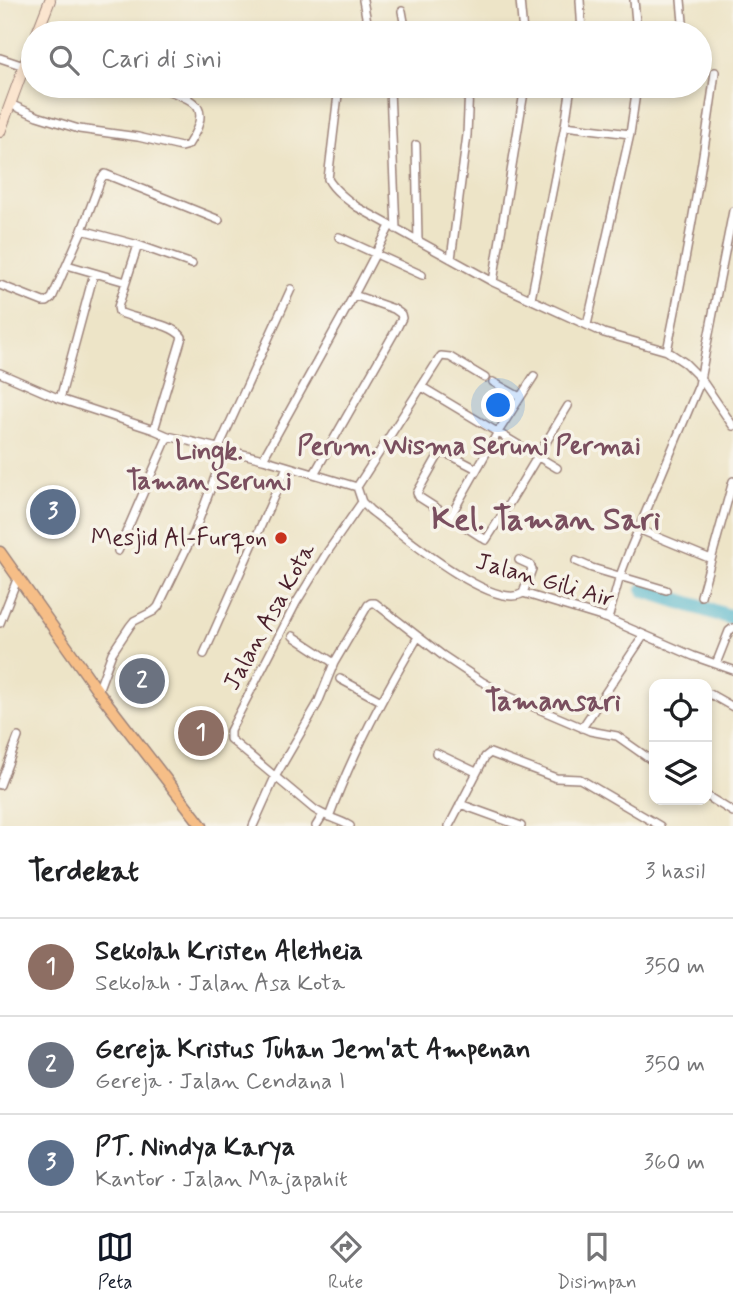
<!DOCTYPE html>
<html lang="id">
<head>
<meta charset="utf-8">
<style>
  :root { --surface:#fff; --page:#f6f6f6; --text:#202124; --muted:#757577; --line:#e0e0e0; --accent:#111827 }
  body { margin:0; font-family:Mynerve,sans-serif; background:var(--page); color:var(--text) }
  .controls { position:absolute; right:21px; bottom:21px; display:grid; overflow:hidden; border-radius:14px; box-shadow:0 4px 10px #0003 }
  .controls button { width:63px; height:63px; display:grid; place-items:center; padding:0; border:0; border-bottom:2px solid var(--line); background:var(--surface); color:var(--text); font:35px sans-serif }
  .you { position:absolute; left:499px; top:406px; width:24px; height:24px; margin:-18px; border:5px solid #fff; border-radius:50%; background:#1a73e8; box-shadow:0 0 0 10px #1a73e833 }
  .badge { display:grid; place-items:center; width:46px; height:46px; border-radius:50%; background:var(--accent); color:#fff; font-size:23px; font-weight:700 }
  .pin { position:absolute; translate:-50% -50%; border:4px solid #fff; box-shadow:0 2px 7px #0006 }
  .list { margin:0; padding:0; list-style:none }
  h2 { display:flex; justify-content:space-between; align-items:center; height:91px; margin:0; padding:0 28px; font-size:30px }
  h2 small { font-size:23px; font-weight:400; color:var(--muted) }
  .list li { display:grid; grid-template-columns:46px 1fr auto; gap:21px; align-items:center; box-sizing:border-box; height:98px; padding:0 28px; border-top:2px solid var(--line) }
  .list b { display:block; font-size:26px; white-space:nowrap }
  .list p { margin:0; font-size:23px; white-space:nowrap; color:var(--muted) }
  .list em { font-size:23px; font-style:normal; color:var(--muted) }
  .icon { flex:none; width:38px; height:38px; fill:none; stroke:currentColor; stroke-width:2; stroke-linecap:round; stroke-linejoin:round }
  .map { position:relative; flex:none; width:733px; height:826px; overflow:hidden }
  .search { position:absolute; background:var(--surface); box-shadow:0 4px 10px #0003; left:21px; right:21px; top:21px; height:77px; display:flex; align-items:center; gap:18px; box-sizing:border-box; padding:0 24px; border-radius:38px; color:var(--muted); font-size:26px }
  .sheet { height:385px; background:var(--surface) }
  nav { display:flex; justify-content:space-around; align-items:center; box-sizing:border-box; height:98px; border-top:2px solid var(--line); background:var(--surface); font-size:19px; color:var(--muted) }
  nav a { display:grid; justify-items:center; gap:4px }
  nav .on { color:var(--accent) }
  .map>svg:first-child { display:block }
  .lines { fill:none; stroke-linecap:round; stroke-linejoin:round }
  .river { stroke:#4db4cb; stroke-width:16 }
  .street-casing { stroke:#9c8279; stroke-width:10 }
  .secondary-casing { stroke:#9c8279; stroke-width:12 }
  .primary-casing { stroke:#9c8279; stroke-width:13 }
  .street { stroke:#fff; stroke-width:7 }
  .secondary { stroke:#fbe5cf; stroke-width:10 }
  .primary { stroke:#f6be87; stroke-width:10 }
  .poi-dot { fill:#c8321e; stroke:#f7f3e8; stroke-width:2.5 }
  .labels { text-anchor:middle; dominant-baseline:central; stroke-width:7; stroke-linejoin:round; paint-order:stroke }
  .poi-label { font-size:24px; fill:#4a1f2b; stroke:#f7f3e8; text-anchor:end }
  .street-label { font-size:24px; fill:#4a1f2b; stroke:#f7f3e8 }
  .neighbourhood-label { font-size:26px; font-weight:bold; fill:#7a4f5f; stroke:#f7f3e8 }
  .quarter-label { font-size:28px; font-weight:bold; fill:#7a4f5f; stroke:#f7f3e8 }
  .district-label { font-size:32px; font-weight:bold; fill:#7a4f5f; stroke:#f7f3e8 }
</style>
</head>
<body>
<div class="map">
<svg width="733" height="826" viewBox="0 0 733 826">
  <rect width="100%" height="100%" fill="#f7f3e8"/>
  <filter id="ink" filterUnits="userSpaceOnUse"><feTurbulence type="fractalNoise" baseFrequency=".0143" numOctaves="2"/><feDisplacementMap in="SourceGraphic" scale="14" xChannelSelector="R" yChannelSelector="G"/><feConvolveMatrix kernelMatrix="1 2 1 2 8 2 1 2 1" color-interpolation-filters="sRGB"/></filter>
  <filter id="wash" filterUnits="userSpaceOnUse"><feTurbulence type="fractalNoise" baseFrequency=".00686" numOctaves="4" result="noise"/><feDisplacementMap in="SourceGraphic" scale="28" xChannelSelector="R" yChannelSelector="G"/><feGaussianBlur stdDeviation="1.57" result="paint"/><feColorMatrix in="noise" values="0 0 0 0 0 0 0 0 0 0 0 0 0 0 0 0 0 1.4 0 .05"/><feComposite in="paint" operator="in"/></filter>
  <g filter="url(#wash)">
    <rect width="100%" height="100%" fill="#ede4c7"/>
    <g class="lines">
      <!-- river -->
      <path class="river" d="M645 590 733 618"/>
    </g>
  </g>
  <g filter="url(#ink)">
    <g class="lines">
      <!-- street casing -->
      <g class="street-casing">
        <path id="street" d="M363 0 369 33
          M520 0 523 33
          M580 0 582 33
          M634 0 637 33
          M681 0 684 33
          M402 11 406 33
          M0 58 24 66
          M339 86 328 179C334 190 346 199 357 207L493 282 604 333 667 351 685 363 701 379 733 426
          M390 90 396 229
          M187 98 191 86
          M10 104 37 116 79 129 138 137 181 147 188 145C215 103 193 101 157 86
          M565 126 630 134
          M416 145 418 241
          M82 230 138 245 192 264
          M339 237 422 275
          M138 245 118 307 119 312C135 320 172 323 182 337L154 430
          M451 259 467 135 469 86
          M67 265 126 282
          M493 282 525 86
          M0 285 43 302H47L52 298 82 230 101 179 105 174 219 220
          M531 299 565 126 571 86
          M587 325 630 134 637 86
          M667 351C686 259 703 165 715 72
          M0 373 60 399 154 430 168 436 263 459 357 487 362 502 370 510C395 529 494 613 523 593L608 619 693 656 733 670
          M493 382 520 397
          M422 387 557 468
          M60 399 94 273
          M218 449 291 289
          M263 459 354 295 390 226
          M477 469 452 456 442 453 438 456 417 493 419 497 486 540C515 496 541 450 568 406
          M314 474 397 328 402 318 401 314 394 309 354 295
          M357 487 441 356 450 357 485 378
          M450 517 498 432 534 376
          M638 529 711 559
          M118 551 168 436
          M519 560 530 565 532 569 523 593
          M576 561 592 568 666 590
          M701 596 733 481
          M608 619 620 576 629 552 699 385 733 211
          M0 623 18 577
          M293 636 334 663
          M204 654 287 467
          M716 664 729 631 733 628
          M340 679 381 701
          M98 691 112 653 130 626 134 621 154 611 158 607 194 533 225 450
          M710 694 733 707
          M582 728 644 635
          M436 753 476 772
          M0 785 18 737
          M707 796 733 812
          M460 804 521 826
          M329 817C352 754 384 694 418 637
          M253 826 275 777 318 703 334 663 368 605 371 603H375L442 655 481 681 508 696 590 731 617 736 654 762
          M316 826 321 818
          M350 826C338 819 325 817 314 809L230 739V731L296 603 328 551 362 502
          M449 826 485 757 490 753 556 778 580 779 660 826"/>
      </g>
      <!-- secondary casing -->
      <g class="secondary-casing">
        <path id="secondary" d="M37 33 50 0
          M0 132 33 42"/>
      </g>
      <!-- primary casing -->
      <g class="primary-casing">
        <path id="primary" d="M0 552 98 691 202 826"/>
      </g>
      <!-- street -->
      <use href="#street" class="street"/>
      <!-- secondary -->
      <use href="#secondary" class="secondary"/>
      <!-- primary -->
      <use href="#primary" class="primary"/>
    </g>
  </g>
  <!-- markers -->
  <circle class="poi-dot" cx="281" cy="538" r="7"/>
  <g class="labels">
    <!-- poi labels -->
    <g class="poi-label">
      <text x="267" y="538">Mesjid Al-Furqon</text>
    </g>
    <!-- street labels -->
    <g class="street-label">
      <text transform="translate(545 581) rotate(16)">Jalan Gili Air</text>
      <text transform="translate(270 617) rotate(-61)">Jalan Asa Kota</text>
    </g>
    <!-- neighbourhood labels -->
    <g class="neighbourhood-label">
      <text x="469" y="447">Perum. Wisma Seruni Permai</text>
      <text x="209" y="452">Lingk.<tspan x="209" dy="30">Taman Seruni</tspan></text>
    </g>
    <!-- quarter labels -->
    <g class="quarter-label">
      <text x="553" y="702">Tamansari</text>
    </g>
    <!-- district labels -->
    <g class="district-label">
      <text x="546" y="520">Kel. Taman Sari</text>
    </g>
  </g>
</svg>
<div class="controls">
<button><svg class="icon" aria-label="locate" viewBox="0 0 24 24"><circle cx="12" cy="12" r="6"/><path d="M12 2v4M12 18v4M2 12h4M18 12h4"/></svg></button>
<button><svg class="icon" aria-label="layers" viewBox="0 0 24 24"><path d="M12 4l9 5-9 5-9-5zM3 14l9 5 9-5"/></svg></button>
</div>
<div class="you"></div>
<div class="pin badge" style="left:201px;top:733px;background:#8d6e63">1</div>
<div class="pin badge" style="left:142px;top:681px;background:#6b7280">2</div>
<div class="pin badge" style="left:53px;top:512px;background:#5c6f8a">3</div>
<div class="search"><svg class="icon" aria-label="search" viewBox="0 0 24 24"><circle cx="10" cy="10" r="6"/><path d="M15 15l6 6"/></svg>Cari di sini</div>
</div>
<section class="sheet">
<h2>Terdekat<small>3 hasil</small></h2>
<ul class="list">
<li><span class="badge" style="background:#8d6e63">1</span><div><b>Sekolah Kristen Aletheia</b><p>Sekolah · Jalan Asa Kota</p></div><em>350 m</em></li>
<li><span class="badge" style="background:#6b7280">2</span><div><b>Gereja Kristus Tuhan Jem'at Ampenan</b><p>Gereja · Jalan Cendana I</p></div><em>350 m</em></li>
<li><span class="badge" style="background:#5c6f8a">3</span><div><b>PT. Nindya Karya</b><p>Kantor · Jalan Majapahit</p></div><em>360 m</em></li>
</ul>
</section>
<nav>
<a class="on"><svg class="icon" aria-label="map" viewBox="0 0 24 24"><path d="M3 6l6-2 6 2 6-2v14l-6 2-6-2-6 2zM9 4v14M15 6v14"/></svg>Peta</a>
<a><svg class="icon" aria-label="directions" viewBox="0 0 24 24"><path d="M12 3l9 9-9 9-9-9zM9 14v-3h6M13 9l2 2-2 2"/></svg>Rute</a>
<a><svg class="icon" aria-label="saved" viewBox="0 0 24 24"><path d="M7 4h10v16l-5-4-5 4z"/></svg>Disimpan</a>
</nav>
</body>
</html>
